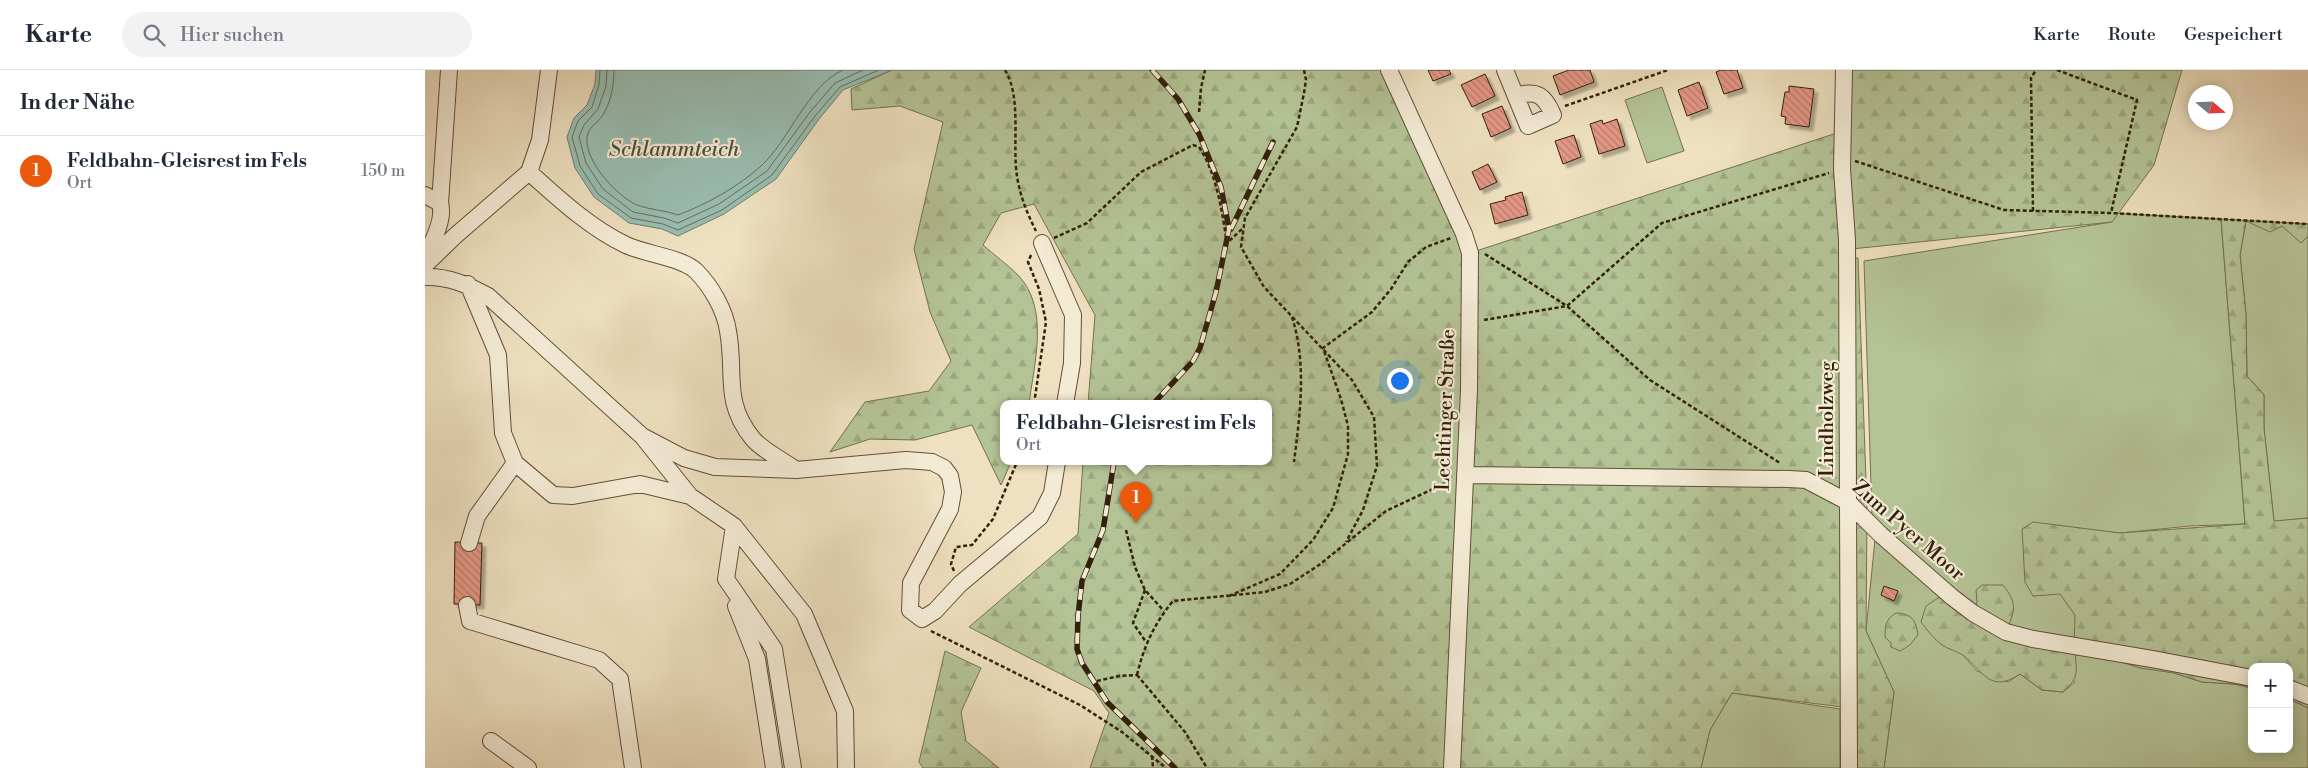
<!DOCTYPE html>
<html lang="de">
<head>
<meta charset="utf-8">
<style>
  :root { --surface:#fff; --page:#f2f2f3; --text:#1f2937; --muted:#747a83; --line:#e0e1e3; --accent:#ea580c }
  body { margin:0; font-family:"Libre Bodoni",serif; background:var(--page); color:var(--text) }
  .controls { position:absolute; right:15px; bottom:15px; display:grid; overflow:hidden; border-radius:10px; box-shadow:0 2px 12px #0003 }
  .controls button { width:45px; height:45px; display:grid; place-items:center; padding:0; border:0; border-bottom:1px solid var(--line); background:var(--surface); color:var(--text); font:25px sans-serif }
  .compass { position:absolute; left:1763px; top:15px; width:45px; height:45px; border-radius:50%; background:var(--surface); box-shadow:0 2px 12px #0003; rotate:109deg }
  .you { position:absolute; left:974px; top:310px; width:18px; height:18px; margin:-12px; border:4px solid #fff; border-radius:50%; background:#1a73e8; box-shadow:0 0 0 8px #1a73e833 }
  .badge { display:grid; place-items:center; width:32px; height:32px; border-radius:50%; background:var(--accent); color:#fff; font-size:16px; font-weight:700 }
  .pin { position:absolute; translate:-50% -41px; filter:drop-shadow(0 1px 2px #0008) }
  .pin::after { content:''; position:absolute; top:26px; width:18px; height:15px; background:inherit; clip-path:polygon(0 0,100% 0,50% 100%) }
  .popup { position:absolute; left:575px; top:330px; width:272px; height:65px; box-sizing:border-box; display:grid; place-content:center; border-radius:10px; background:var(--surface); filter:drop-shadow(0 1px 4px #0005); font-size:16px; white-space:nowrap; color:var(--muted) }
  .popup b { font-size:19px; color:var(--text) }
  .popup::after { content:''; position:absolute; left:50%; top:100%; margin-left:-10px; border:10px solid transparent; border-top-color:var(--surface) }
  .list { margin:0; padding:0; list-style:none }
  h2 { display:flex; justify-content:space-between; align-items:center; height:65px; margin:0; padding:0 20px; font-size:21px }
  h2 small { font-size:16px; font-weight:400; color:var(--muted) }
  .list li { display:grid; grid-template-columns:32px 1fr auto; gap:15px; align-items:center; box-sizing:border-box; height:70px; padding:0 20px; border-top:1px solid var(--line) }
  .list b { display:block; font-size:19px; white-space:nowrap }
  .list p { margin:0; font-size:16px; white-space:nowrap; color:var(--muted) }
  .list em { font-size:16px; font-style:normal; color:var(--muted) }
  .icon { flex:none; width:28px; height:28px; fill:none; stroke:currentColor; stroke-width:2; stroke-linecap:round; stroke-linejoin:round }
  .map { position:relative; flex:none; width:1883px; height:698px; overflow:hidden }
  header { display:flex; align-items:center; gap:30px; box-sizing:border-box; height:70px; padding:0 25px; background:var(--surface); border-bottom:1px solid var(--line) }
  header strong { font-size:24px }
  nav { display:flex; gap:28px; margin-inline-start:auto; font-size:18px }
  .search { width:350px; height:45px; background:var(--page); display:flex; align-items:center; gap:12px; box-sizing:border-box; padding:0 18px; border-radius:28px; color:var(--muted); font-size:19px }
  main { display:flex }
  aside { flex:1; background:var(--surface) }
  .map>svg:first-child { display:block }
  .green { fill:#b4c396; stroke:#737250; fill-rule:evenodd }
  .forest { fill:url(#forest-firs); stroke:#737250 }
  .water { fill:#99bdb1; stroke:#707e6e }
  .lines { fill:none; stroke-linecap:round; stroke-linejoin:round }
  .shore { stroke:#666e5d; stroke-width:1 }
  .building { fill:url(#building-back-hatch); stroke:#322009; filter:url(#shadow) }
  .minor-casing { stroke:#615037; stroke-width:18 }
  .path { stroke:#322009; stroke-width:2.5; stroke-dasharray:4 2.5; stroke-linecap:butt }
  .minor { stroke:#f4ebd6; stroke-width:16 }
  .rail-casing { stroke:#322009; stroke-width:5.5 }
  .rail { stroke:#f4ebd6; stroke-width:4; stroke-dasharray:11; stroke-linecap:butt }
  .labels { text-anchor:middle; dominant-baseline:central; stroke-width:4.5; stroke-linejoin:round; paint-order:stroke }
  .street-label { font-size:20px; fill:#322009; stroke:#f4ebd6 }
  .water-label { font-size:21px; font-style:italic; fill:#514f3b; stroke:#f4ebd6 }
</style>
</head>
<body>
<header>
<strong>Karte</strong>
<div class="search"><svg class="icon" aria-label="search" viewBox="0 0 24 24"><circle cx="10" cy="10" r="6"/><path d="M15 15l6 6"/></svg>Hier suchen</div>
<nav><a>Karte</a><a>Route</a><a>Gespeichert</a></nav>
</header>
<main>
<aside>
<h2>In der Nähe<small></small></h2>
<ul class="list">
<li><span class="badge">1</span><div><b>Feldbahn-Gleisrest im Fels</b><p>Ort</p></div><em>150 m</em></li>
</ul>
</aside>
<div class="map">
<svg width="1883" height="698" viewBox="0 0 1883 698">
  <defs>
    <pattern id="forest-firs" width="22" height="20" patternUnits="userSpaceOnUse" patternTransform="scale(1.25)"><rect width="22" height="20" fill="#b4c396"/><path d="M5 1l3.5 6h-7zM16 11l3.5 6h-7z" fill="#9ba780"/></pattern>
    <pattern id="building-back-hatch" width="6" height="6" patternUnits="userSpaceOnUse" patternTransform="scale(1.25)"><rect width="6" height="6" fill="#e49785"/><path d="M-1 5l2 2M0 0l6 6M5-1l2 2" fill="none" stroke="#b97b6b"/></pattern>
    <filter id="shadow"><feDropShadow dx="4" dy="4" stdDeviation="1" flood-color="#0004"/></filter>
  </defs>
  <rect width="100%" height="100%" fill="#eee0c0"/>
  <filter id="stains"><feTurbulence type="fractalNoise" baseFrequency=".004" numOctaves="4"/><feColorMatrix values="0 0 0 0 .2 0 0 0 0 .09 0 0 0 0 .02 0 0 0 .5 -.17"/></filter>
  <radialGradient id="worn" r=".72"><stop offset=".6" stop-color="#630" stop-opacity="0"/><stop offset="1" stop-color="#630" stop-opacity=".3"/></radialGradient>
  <!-- green -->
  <path class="green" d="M1237 17 1259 81 1222 93 1200 30Z
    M1686 143 1796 149 1820 454 1765 456 1695 463 1608 453V526L1635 523 1650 545 1749 603 1777 612 1809 614 1827 618V679H1864V629L1883 638V698H1459L1469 622 1441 561 1451 459 1447 448 1439 191 1687 152ZM1552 532 1581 562 1650 612 1638 622 1617 620 1595 604 1583 612 1552 601 1538 585Z
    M1821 151 1883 154V448L1849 452 1839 358V325L1822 306 1821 244 1815 185Z
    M1307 623 1415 639V698H1276L1285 660Z"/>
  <!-- forest -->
  <path class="forest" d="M467 0H964L1045 183 1418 61 1419 0H1757L1729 95 1687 152 1417 180V637L1307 623 1285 660 1276 698H665L684 643 669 621 544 557 653 464 658 392H844V334H663L670 245 609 134 576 143 558 175C569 185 582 194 593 205 625 239 609 293 604 334H578V392H586L576 415 547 355 490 370 445 369 405 382 440 332 504 321 526 291 505 242 489 179 518 52 475 36 427 40 426 19Z
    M1796 149 1883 154V166L1876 173 1857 156 1845 162 1821 151 1815 185 1821 244 1822 306 1839 325V358L1849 451 1883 448V638L1864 629V597H1827V618L1809 614 1777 612 1749 603 1715 598 1650 577C1650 599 1657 606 1638 622L1617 620 1595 604C1565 624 1559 602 1538 585 1531 581 1523 579 1517 575 1509 569 1502 560 1496 552L1501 536 1513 528 1527 527 1548 542 1552 532 1551 520 1557 515H1578C1593 534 1590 541 1581 561L1649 576 1650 545 1635 524 1608 526 1600 512 1597 459 1608 452 1695 463 1820 454Z
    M1427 188H1433L1442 438 1441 561 1469 622 1459 698H1432L1431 340 1426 248Z
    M1471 543C1487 544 1491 550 1493 565L1485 575 1475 581 1466 577V573L1460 567C1460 555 1461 549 1471 543Z
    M520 581 556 598 536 642 541 671 574 698H498L494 692Z"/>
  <!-- water -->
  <path class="water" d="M171 0H467L418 20 394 49 351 109 299 144 253 166 237 159 204 153 169 127 150 98 142 67 149 48 162 35 170 14Z"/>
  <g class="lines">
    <!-- shore -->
    <path class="shore" d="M175 0 174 15 167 37 153 51 147 67 155 96 173 124 206 148 238 154 253 160 297 140 347 105 390 46 415 17 454 0
      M182 0 181 16 173 39 159 55 154 67 161 93 178 119 208 142 239 148 253 153 294 134 342 101 385 42 410 13 438 0
      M189 0C189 15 186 32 178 45 175 50 169 54 165 59 150 82 192 127 212 135 225 140 240 140 253 145 282 134 313 117 336 96 364 71 383 15 418 0"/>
  </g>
  <!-- building -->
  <path class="building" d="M1003 0H1024L1026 4 1008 11Z
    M1144 0H1165L1169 12 1135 25 1128 6Z
    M1296 0H1312L1318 18 1299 24 1291 2Z
    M1060 4 1070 26 1047 37 1036 15Z
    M1274 12 1283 38 1262 46 1253 20Z
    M1364 16 1389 19 1384 57 1360 54 1361 47 1356 46 1360 22H1364Z
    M1077 36 1086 58 1066 67 1057 44Z
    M1192 49 1200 76 1174 84 1165 54 1177 50 1178 54Z
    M1149 65 1156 87 1138 94 1130 71Z
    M1063 94 1072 112 1055 120 1047 102Z
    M1097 122 1103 145 1070 154 1065 134 1081 130 1080 127Z
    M30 472 57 473 55 535 29 534Z
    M1459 516 1473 521 1469 531 1456 525Z"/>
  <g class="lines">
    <!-- minor casing -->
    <g class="minor-casing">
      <path id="minor" d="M964 0 1039 164 1045 183 1044 320 1027 698
        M1080 0 1103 56 1128 45C1120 26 1112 19 1091 26
        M1419 0 1417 99 1422 170 1424 698
        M104 102C133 128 165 158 201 175 220 184 258 188 271 201 286 216 300 240 303 261 311 303 297 331 328 369 337 380 359 391 371 400
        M0 125 15 133C20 149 8 172 0 186
        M15 133 24 0
        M617 173 648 245 647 293 640 334
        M0 195 30 166 104 102 115 70 124 0
        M0 207C23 206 43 215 63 226L217 366 265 426 309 456 301 509 349 579 368 698
        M43 214 73 285 78 363 90 393 128 425 148 426 215 414 265 426
        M217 366 259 388 290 397 371 400 481 390 507 392 519 398 525 406 528 422 525 439 486 513 485 540 497 549 510 541 535 514 615 447 627 423 632 392
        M1040 405 1364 409 1381 410 1423 432 1456 465 1527 527 1548 543 1581 562 1608 569 1727 589 1827 608
        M309 456 379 544 420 641 421 698
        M44 473 52 446 90 393
        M42 535 45 551 174 590 195 609 208 698
        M311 536 332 589 349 698
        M1864 618 1883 626
        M66 671 103 698"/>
    </g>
    <!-- path -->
    <path class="path" d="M580 0C597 27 587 76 592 106 595 126 602 143 611 161
      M879 0 881 10 879 23 872 57 820 148 816 177 839 217 927 310 949 347 952 396 938 440 921 472
      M1632 0 1712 30 1686 143
      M1140 36 1243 0
      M774 42 776 18 780 0
      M1430 91 1579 140 1686 143 1883 154
      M1608 141 1606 8 1611 0
      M629 168 662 153 716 102 768 75 774 77C792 104 797 142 802 173L817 159
      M1060 184 1142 236 1225 310 1355 393
      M606 185 603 192 614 219 621 252 609 334
      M867 247C882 294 875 344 869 392
      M1059 250 1142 236 1237 153 1404 103
      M701 460 710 497 720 520 739 541
      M529 501 526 494 531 477 547 475 568 449 592 392
      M720 520 708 553 721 572
      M804 526 855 504 888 470 908 438 923 384V356L916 329 898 278 947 242 966 219 983 192 1001 177 1026 168
      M506 561 655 635 697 662 741 698
      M712 605C719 576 729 554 748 531L840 522 865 514 894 495 961 441 1025 411
      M712 605 760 662 782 698
      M672 611 694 606 712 605
      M727 686 728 698"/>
    <!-- minor -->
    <use href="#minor" class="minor"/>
    <!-- rail casing -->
    <g class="rail-casing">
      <path id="rail" d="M727 0 753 29 774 64 796 117 804 159 791 222 775 278 768 291 728 334
        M806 159 848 72
        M689 392 678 460 657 511 653 546 652 579 657 593 682 632 750 698"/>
    </g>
    <!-- rail -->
    <use href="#rail" class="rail"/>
  </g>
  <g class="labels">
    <!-- street labels -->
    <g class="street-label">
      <text transform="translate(1021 340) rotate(-88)">Lechtinger Straße</text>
      <text transform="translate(1402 349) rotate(-90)">Lindholzweg</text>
      <text transform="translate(1483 461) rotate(41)">Zum Pyer Moor</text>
    </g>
    <!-- water labels -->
    <g class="water-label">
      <text x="249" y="80">Schlammteich</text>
    </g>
  </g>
  <rect width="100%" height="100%" filter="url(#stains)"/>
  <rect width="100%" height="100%" fill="url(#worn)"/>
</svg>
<div class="controls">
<button>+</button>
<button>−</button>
</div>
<svg class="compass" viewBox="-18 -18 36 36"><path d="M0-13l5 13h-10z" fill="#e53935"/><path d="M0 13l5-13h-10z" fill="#747a83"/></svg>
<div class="you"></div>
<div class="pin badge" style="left:711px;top:453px">1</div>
<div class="popup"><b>Feldbahn-Gleisrest im Fels</b>Ort</div>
</div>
</main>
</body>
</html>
